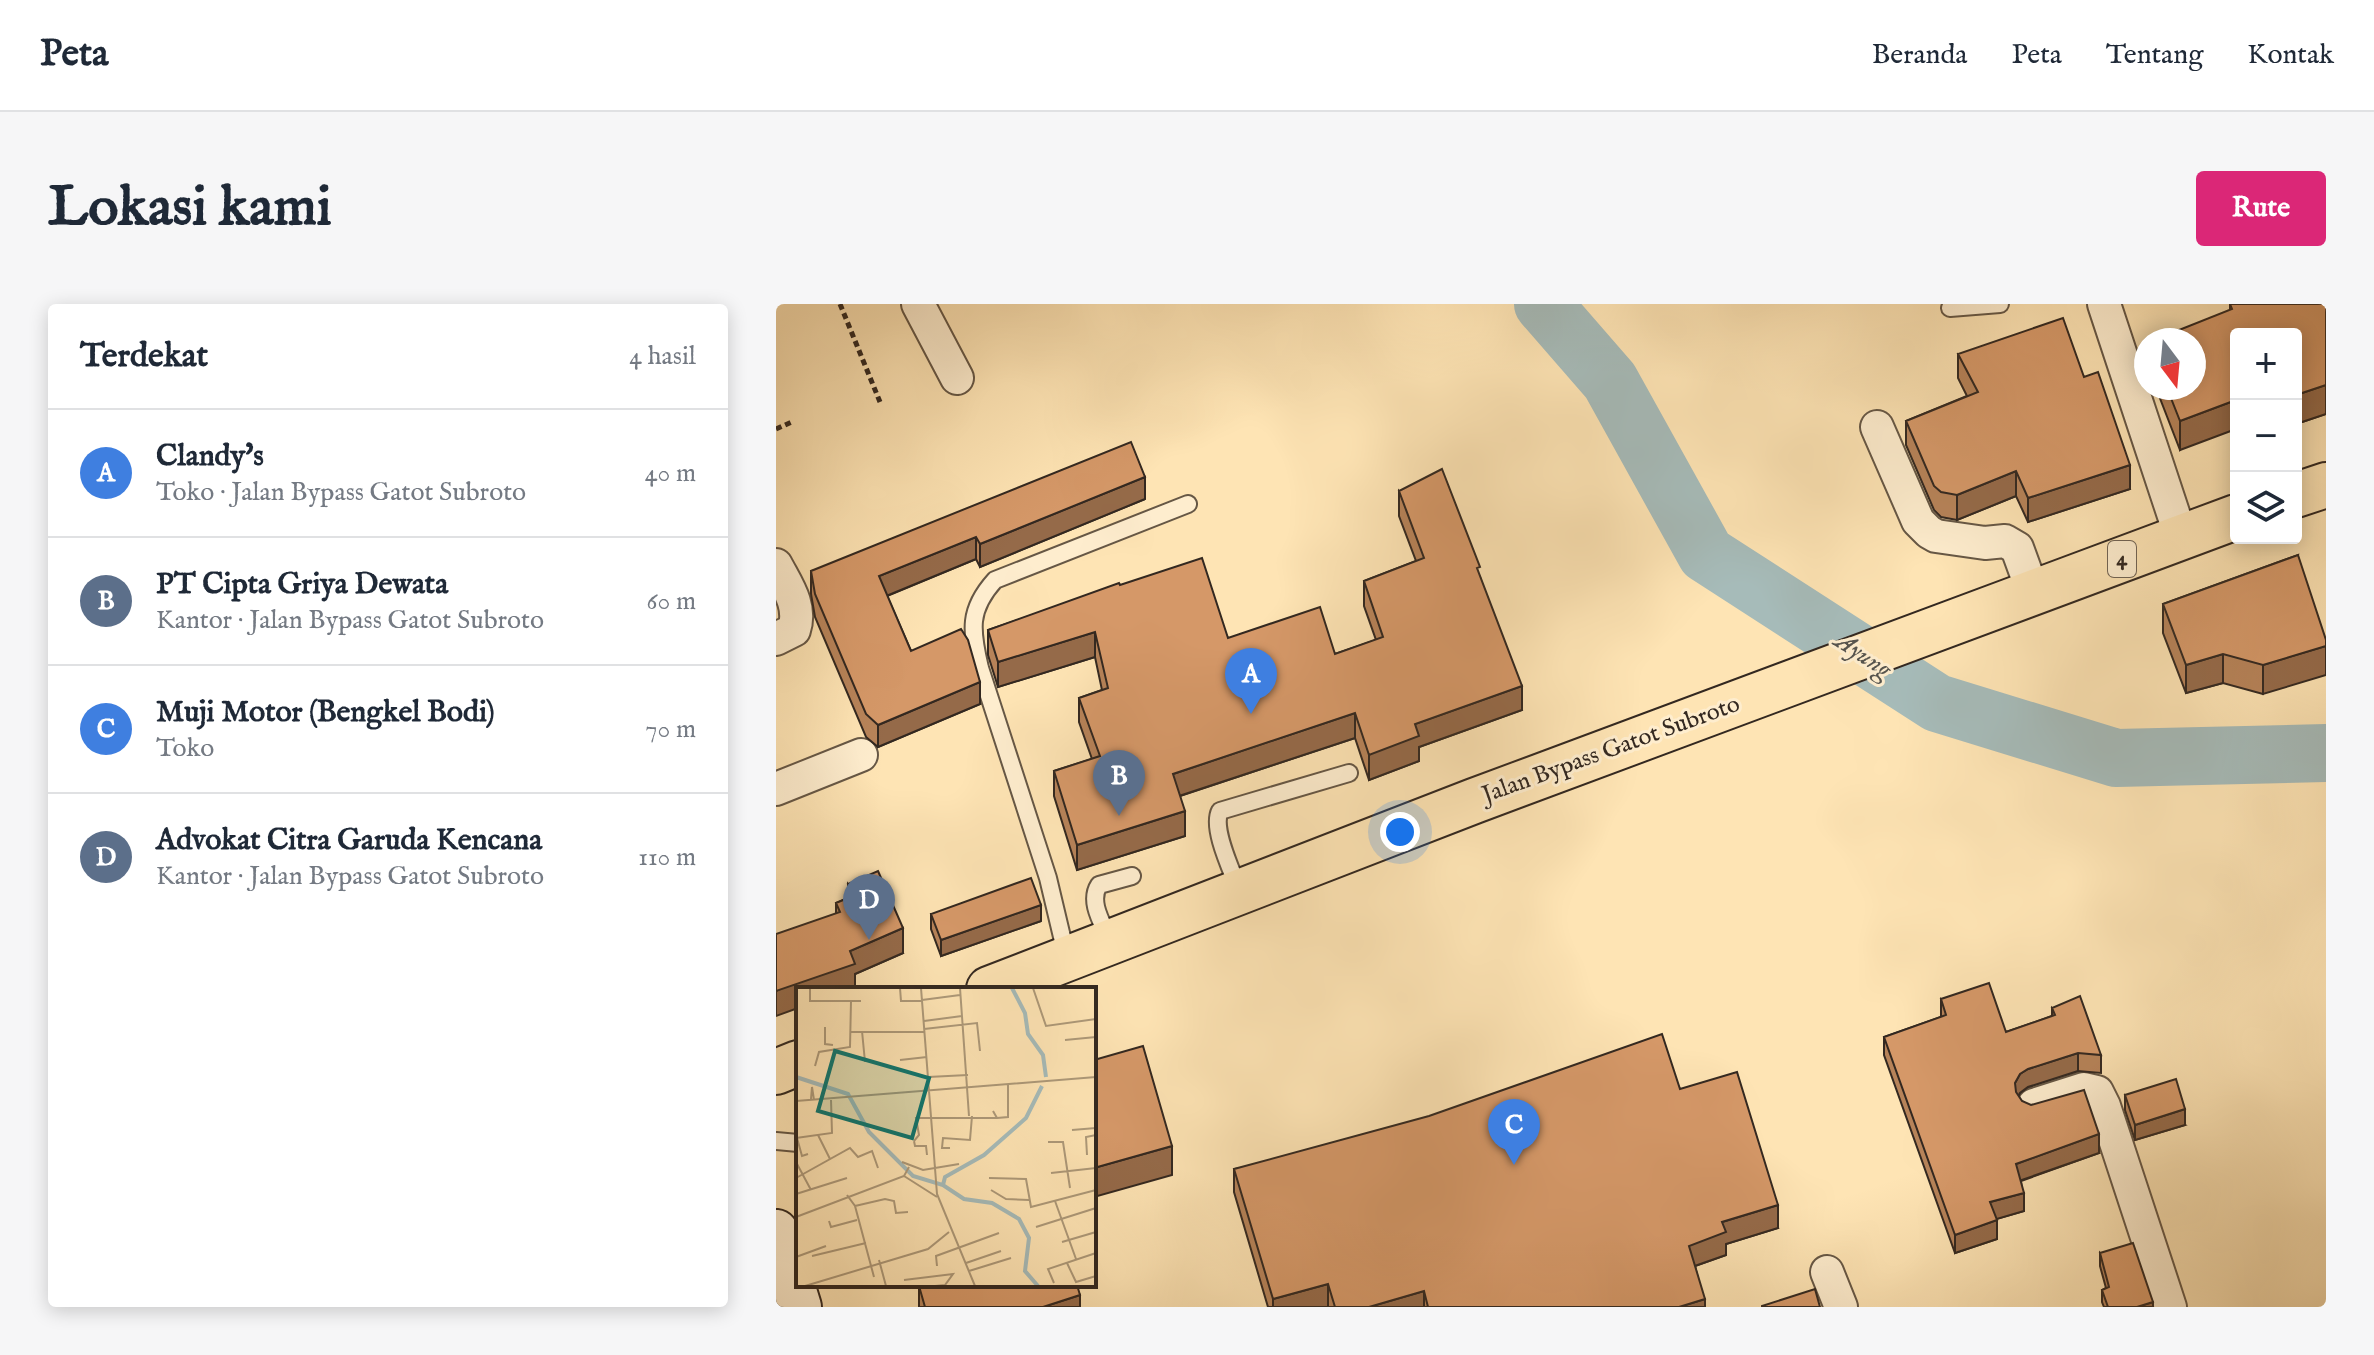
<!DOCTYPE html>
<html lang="id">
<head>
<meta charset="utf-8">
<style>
  :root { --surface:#fff; --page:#f6f6f7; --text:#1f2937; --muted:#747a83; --line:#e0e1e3; --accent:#db2777 }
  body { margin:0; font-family:"IM FELL English",serif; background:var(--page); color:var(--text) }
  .controls { position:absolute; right:24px; top:24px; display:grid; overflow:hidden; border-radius:8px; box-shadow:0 4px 20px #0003 }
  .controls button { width:72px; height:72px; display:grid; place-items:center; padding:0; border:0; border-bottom:2px solid var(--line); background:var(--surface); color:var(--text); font:40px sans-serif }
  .compass { position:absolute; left:1358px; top:24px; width:72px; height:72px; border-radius:50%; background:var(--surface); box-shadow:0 4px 20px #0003; rotate:164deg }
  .you { position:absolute; left:624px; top:528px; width:28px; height:28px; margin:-20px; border:6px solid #fff; border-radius:50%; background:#1a73e8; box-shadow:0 0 0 12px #1a73e833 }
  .badge { display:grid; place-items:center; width:52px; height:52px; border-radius:50%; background:var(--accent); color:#fff; font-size:26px; font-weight:700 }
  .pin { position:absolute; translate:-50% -66px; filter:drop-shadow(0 2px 4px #0008) }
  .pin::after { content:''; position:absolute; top:42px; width:28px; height:24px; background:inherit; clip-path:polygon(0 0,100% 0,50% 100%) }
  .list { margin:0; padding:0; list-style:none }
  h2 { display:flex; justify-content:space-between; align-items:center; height:104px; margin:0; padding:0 32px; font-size:34px }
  h2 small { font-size:26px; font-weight:400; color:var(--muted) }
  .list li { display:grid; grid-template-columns:52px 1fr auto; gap:24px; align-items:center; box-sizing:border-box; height:128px; padding:0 32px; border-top:2px solid var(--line) }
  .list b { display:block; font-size:30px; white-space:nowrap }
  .list p { margin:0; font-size:26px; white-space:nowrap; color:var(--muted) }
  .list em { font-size:26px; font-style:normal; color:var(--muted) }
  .icon { flex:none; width:44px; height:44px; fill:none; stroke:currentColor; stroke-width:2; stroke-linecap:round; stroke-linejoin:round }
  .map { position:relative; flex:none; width:1550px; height:1003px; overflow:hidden; border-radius:8px }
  header { display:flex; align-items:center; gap:48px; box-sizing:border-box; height:112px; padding:0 40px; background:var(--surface); border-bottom:2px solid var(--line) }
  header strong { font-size:38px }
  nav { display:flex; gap:44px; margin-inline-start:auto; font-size:28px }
  .intro { display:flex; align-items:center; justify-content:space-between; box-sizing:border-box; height:192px; padding:0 48px }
  h1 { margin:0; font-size:56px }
  .button { padding:20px 36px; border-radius:8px; background:var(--accent); color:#fff; font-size:28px; font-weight:700 }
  main { display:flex; gap:48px; padding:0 48px }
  aside { flex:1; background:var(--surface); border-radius:8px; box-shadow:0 4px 20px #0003 }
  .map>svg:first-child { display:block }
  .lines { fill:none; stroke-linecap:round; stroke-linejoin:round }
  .river { stroke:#a6bbb9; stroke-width:58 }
  .service-casing { stroke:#665745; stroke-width:20 }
  .minor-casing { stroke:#665745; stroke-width:36 }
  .secondary-casing { stroke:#332820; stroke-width:48 }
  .trunk-casing { stroke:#332820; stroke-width:48 }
  .path { stroke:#332820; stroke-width:5; stroke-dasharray:6 4; stroke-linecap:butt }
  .service { stroke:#feedce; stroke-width:16 }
  .minor { stroke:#feedce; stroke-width:32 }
  .secondary { stroke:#feedce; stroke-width:44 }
  .trunk { stroke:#fee4b4; stroke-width:44 }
  .wall { fill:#b78359; stroke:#332820; stroke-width:2 }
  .shaded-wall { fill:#956a49; stroke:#332820; stroke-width:2 }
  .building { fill:#d59868; stroke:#332820; stroke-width:2 }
  .labels { text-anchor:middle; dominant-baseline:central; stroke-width:6; stroke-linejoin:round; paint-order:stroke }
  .shield { fill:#feedce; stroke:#706354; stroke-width:2 }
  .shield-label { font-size:22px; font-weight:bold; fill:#332820 }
  .street-label { font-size:24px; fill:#332820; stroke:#feedce }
  .water-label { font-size:26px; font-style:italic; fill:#56544e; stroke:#feedce }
  .inset-river { fill:none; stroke:#a6bbb9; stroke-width:4 }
  .inset-road { fill:none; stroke:#ad9979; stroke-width:2 }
  .view { fill:#0f766e; fill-opacity:0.15; stroke:#0f766e; stroke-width:4 }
  .inset-edge { fill:none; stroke:#332820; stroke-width:4 }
</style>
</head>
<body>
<header>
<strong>Peta</strong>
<nav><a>Beranda</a><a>Peta</a><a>Tentang</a><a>Kontak</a></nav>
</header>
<div class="intro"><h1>Lokasi kami</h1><a class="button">Rute</a></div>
<main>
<aside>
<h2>Terdekat<small>4 hasil</small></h2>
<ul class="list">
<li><span class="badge" style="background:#3f7fe0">A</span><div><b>Clandy's</b><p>Toko · Jalan Bypass Gatot Subroto</p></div><em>40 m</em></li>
<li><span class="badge" style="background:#5c6f8a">B</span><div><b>PT Cipta Griya Dewata</b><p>Kantor · Jalan Bypass Gatot Subroto</p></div><em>60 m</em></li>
<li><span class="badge" style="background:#3f7fe0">C</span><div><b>Muji Motor (Bengkel Bodi)</b><p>Toko</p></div><em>70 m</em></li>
<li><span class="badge" style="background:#5c6f8a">D</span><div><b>Advokat Citra Garuda Kencana</b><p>Kantor · Jalan Bypass Gatot Subroto</p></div><em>110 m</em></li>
</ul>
</aside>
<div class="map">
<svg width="1550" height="1003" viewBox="0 0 1550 1003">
  <rect width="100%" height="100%" fill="#fee4b4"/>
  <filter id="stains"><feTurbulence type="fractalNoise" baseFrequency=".0025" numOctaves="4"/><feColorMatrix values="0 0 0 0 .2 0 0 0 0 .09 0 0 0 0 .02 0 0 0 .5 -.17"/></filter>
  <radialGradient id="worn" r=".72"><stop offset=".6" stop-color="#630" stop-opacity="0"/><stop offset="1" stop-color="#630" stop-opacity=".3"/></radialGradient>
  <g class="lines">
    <!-- river -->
    <path class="river" d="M767 0 834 77 930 250 1161 399 1340 454 1550 449"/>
    <!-- service casing -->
    <g class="service-casing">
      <path id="service" d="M1174 4 1224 0
        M463 586C456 567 435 524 444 507L573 469
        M334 637C327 620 312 598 323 581L356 572
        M291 654 272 574 204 364C195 326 192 306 219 276L412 200
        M0 837 22 839"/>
    </g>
    <!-- minor casing -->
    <g class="minor-casing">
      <path id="minor" d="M142 0 181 74
        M1328 0 1405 233
        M1101 123 1142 217 1153 228 1160 232 1209 239 1229 237 1241 244 1257 288
        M0 261C11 282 26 302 18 326L0 335
        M0 485 85 451
        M1258 801 1308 785 1321 788 1328 802 1394 1003
        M1051 968 1065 1003"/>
    </g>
    <!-- secondary casing -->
    <g class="secondary-casing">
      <path id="secondary" d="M0 928 23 1003"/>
    </g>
    <!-- trunk casing -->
    <g class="trunk-casing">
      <path id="trunk" d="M1520 191 1550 181
        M213 685 698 497 1460 213
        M0 768 22 759"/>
    </g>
    <!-- path -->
    <path class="path" d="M64 0 104 98
      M0 125 18 117"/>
    <!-- service -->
    <use href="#service" class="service"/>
    <!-- minor -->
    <use href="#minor" class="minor"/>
    <!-- secondary -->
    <use href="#secondary" class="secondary"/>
    <!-- trunk -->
    <use href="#trunk" class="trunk"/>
  </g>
  <!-- wall -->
  <path class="wall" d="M1454 0H1550V110L1520 120V30L1404 146 1380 84H1418L1454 6Z
    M1182 50 1308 73 1354 185 1252 218 1240 192 1181 216 1165 213 1158 206 1130 141V117L1191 92 1182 74Z
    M623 187 704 273 746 406 643 443V457L593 476 579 434 404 492 409 532 301 566 278 492V467L316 455 303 418V394L326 386 319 353 222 383 212 351V326L344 281 452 334 559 350 600 336 588 302V277L640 257 623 212Z
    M369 195 204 263 200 255 111 292 135 347 204 400 102 443 90 433 39 313 35 290V267Z
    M1522 251 1487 390 1447 379 1410 389 1387 329V300Z
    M72 580 127 649 79 670V685L60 609V599L72 594Z
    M155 610 265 617 165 652 155 625Z
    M1165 695 1230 728 1276 712V704L1325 751V769L1302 767 1252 783 1244 789 1242 792 1246 797 1323 849 1245 877 1248 907 1220 915 1221 935 1179 949 1108 751V733L1165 713Z
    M904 785 1002 924 950 940V951L919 962 929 1003H492L458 888V865Z
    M1349 791 1409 821 1359 836 1349 806Z
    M1324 949 1377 1003H1328L1326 998V986L1330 984 1324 962Z
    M143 982 304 1003H143Z"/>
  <!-- shaded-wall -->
  <path class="shaded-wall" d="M1550 81V110L1520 120V91Z
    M1460 96V125L1404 146V117Z
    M1354 161V185L1252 218V194Z
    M1240 167V192L1181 216V191Z
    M369 173V195L204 263V240Z
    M200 233V255L103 295V272Z
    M319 328V353L222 383V358Z
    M1550 342V371L1487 390V361Z
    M1447 350V379L1410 389V361Z
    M204 378V400L102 443V421Z
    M746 382V406L643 443V457L593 476V451L639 420Z
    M579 409V434L397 494V470Z
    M409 507V532L301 566V541Z
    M265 601V617L165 652V636Z
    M127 624V649L79 670V685H22V704L0 712V687L74 647Z
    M1302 749V767L1252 783 1244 789 1239 798V779L1244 770 1252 765Z
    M1409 805V821L1359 836V821Z
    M1323 830V849L1240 878V860Z
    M396 842V871L318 893V864Z
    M1248 889V907L1214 917V898Z
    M1002 901V924L950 940V951L913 964V942L946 918Z
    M1221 916V935L1179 949V931Z
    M552 980V1003H497V995Z
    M648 987V1003H593Z
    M304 991V1003H267Z
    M929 995V1003H903Z
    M1377 998V1003H1361Z"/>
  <!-- building -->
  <path class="building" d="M1454 0H1550V81L1520 91V30H1460V96L1404 117 1391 84H1418V36H1378L1456 5Z
    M1287 14 1308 73 1322 68 1354 161 1252 194 1240 167 1181 191 1165 188 1158 182 1130 117 1202 88 1182 50Z
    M355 138 369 173 204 240 200 233 103 272 135 347 185 325 192 336 204 378 102 421 90 410 39 290 35 267Z
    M666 165 704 263 701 264 746 382 639 420 643 432 593 451 579 409 397 470 409 507 301 541 278 467 324 452 303 394 332 384 319 328 222 358 212 326 343 279 344 281 426 254 452 334 544 303 559 350 607 333 588 277 648 254 623 187Z
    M1522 251 1550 336V342L1487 361 1447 350 1410 361 1387 300Z
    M102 567 127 624 74 647 79 660 0 687V630L64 608 60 599 77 592 72 580Z
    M255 574 265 601 165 636 155 610Z
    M1213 679 1230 728 1279 711 1276 704 1304 692 1325 751 1302 749 1252 765 1244 770 1239 779 1240 788 1246 797 1255 801 1308 786 1323 830 1240 860 1248 889 1214 898 1221 916 1179 931 1108 733 1170 711 1165 695Z
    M886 730 904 785 961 768 1002 901 946 918 950 928 913 942 929 995 903 1003H652L648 987 593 1003H559L552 980 497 995 458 865 653 812Z
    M367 742 396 842 318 864V756Z
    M1400 775 1409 805 1359 821 1349 791Z
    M1357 939 1377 998 1361 1003H1332L1326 986 1333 983 1324 949Z
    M146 981H301L304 991 267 1003H149L143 982Z
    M1039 985 1044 1003H986V1002Z"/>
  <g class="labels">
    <!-- shield labels -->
    <rect class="shield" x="1332" y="237" width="28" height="36" rx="6"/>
    <g class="shield-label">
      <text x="1346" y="255">4</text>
    </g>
    <!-- street labels -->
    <g class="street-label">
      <text transform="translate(835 446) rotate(-20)">Jalan Bypass Gatot Subroto</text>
    </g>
    <!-- water labels -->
    <g class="water-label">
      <text transform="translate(1087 351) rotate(33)">Ayung</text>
    </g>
  </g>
  <!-- overview -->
  <g transform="translate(20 683)">
    <rect width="300" height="300" fill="#fee4b4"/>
    <path class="inset-river" d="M216 1 229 26 232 47 247 68 250 90M0 90 52 107 73 145 117 189 147 198 168 212 196 216 223 232 233 251 229 284 242 299M147 198 149 190 188 168 230 131 246 99"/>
    <path class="inset-road" d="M14 1V14H65M104 1 105 14H126M125 1 141 207 179 299M164 1 173 129M237 1 250 39 300 32M126 13 164 8M128 34 166 29M29 40V57L37 58M128 42 181 36 184 64M66 44 69 75M55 45H129M269 53 300 50M104 73 131 70M19 79 23 65 54 60 55 14M132 90 172 88M15 112 16 100 18 113M0 114 300 90M201 131 212 130V98M276 143 300 141M22 148 34 172M0 151 36 146 35 113M1 151 6 169 12 167M118 154 123 148 120 131H201L197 124M118 154 119 159H130L131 168M252 155H267L274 201M154 161H146L147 151 174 153 176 129M291 168 290 150 300 148M0 175 15 203M106 175 127 183 163 177M255 186 300 181M108 189 141 210M0 191 54 161 62 170 76 164 82 181M193 191 230 192 235 220 300 203M195 203 210 212 233 213M0 207 51 191M51 208 59 219 78 290M259 214 280 272M59 219 89 212 98 214 100 226 112 225M0 230 108 189 113 180M33 234 35 240 61 233M240 240 300 221M266 255 300 245M16 269 70 256M0 270 30 259M83 273 90 299M170 276 205 264M271 276 280 295 300 289M141 279 140 269 203 246M173 284 215 271M108 293 157 287 149 298 139 299M258 296 252 282 300 266M9 299 132 262 153 245"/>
    <path class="view" d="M39 64 133 91 116 151 22 124Z"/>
    <rect width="300" height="300" class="inset-edge"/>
  </g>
  <rect width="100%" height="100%" filter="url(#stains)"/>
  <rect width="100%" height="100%" fill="url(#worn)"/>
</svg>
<div class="controls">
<button>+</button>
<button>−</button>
<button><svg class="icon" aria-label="layers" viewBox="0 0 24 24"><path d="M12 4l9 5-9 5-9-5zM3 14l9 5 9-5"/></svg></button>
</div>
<svg class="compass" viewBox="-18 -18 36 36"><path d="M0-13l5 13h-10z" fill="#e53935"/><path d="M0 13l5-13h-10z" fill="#747a83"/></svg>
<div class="you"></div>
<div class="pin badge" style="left:475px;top:410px;background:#3f7fe0">A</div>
<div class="pin badge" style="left:343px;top:512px;background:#5c6f8a">B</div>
<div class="pin badge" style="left:738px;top:861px;background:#3f7fe0">C</div>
<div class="pin badge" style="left:93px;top:636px;background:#5c6f8a">D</div>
</div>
</main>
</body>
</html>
